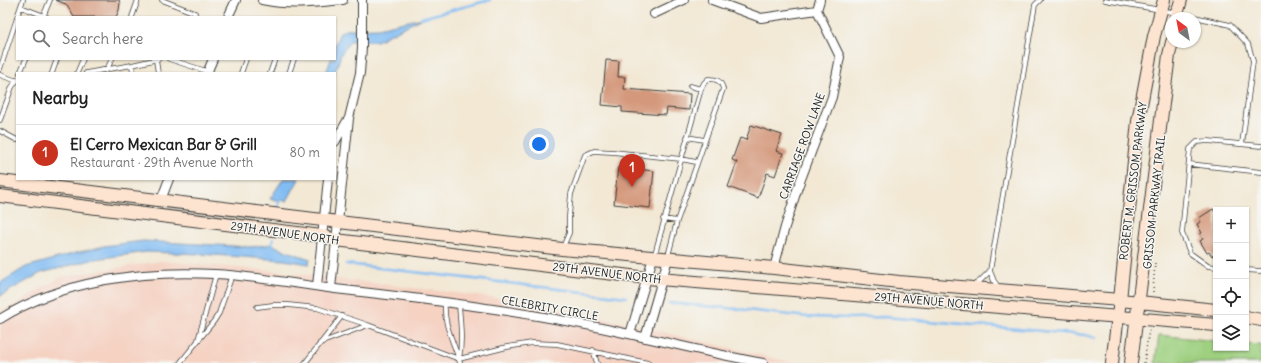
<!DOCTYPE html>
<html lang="en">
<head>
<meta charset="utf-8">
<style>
  :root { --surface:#fff; --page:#f6f6f6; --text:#222; --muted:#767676; --line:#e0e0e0; --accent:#c8321e }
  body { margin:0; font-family:Delius,sans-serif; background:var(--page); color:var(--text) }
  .controls { position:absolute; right:12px; bottom:12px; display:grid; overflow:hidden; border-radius:0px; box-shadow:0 1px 3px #0004 }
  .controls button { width:36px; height:36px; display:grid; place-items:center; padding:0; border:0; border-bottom:1px solid var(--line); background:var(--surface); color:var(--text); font:20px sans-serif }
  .compass { position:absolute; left:1165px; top:12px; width:36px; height:36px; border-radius:50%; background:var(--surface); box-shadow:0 1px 3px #0004; rotate:328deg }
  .you { position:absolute; left:539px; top:144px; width:14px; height:14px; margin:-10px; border:3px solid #fff; border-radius:50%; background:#1a73e8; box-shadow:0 0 0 6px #1a73e833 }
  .badge { display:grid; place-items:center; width:26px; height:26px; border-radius:50%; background:var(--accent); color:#fff; font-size:13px; font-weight:700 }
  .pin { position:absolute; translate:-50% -33px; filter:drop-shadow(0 1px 2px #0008) }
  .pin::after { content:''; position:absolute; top:21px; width:14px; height:12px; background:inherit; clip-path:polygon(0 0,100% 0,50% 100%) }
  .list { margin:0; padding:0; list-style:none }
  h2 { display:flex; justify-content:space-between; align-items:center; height:52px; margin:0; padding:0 16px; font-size:17px }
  h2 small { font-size:13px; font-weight:400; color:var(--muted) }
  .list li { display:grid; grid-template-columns:26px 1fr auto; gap:12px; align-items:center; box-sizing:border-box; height:56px; padding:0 16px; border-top:1px solid var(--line) }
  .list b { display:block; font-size:15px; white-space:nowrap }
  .list p { margin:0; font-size:13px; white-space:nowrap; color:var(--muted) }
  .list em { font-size:13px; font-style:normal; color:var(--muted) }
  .icon { flex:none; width:22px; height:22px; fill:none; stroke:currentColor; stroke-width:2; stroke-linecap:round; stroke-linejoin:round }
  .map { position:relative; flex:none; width:1261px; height:363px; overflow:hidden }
  .search { position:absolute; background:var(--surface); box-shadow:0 1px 3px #0004; left:16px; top:16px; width:320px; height:44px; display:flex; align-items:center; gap:10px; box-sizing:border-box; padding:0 14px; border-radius:0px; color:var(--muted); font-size:15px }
  .panel { position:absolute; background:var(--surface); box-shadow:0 1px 3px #0004; left:16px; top:72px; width:320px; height:108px; border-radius:0px }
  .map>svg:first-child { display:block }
  .built { fill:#f5d2c2 }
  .green { fill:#9ed080; stroke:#5d764e }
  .water { fill:#81bcf3; stroke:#4e6c88 }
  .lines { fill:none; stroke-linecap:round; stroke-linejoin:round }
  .stream { stroke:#81bcf3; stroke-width:2.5 }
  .building { fill:#d4987c }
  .service-casing { stroke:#3c3b38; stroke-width:5.5 }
  .minor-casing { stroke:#3c3b38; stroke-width:10 }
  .secondary-casing { stroke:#3c3b38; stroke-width:14 }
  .path { stroke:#3c3b38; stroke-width:1.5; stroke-dasharray:1 3; stroke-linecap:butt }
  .service { stroke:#fff; stroke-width:4 }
  .minor { stroke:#fff; stroke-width:8 }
  .secondary { stroke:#fde4d0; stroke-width:12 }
  .labels { text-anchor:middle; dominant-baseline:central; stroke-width:3; stroke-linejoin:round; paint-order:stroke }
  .street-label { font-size:11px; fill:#1c1c1c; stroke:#f6f6f2 }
</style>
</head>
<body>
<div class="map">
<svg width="1261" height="363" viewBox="0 0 1261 363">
  <rect width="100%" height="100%" fill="#f6f6f2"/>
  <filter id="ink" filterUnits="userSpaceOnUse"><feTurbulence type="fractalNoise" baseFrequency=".025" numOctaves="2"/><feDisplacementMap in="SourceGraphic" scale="8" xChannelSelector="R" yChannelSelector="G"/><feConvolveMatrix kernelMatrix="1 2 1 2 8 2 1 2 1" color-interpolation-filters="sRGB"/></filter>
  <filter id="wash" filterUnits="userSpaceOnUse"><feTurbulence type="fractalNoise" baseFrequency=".012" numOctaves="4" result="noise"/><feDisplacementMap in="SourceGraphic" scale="16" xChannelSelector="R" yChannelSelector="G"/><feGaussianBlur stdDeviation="0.9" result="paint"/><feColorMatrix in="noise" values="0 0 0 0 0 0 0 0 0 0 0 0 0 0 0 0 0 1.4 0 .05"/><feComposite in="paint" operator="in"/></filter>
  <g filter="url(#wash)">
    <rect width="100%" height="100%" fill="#f2e8d4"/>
    <!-- built -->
    <path class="built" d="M161 261 273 271 538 303 794 363H0V313L61 277Z"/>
    <!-- green -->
    <path class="green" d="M1159 335 1216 341V348H1246V344L1261 345V363H1155Z"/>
    <!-- water -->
    <path class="water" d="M422 18 377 41H350L341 54 335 73H326L331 59H335V45L340 32 349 29 378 28Z
      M283 179H299L287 201 270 199Z
      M143 241 251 247 272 244 281 249 310 259 309 264 284 260 200 254 147 252 95 259 41 273 0 296V283L26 267 72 254 104 246Z"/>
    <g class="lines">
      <!-- stream -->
      <path class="stream" d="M421 18 490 0
        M277 210 280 199
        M272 247 273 239
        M346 264 626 297
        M669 303 738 309 808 317 851 318 885 317 1085 335 1097 338"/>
    </g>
    <g id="blocks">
      <!-- building -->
      <path class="building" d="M55 0H119L120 3 119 10 116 17H74L66 4Z
        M606 60 619 61 618 77H625L624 89 690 94 689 110 667 108 666 115 622 112V107L602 105Z
        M751 125 782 135 776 151 783 153 775 176 767 173 758 198 728 187 737 162 732 160 740 138 746 140Z
        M618 167 654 171 650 208 614 204Z
        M1213 209 1216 213V257L1215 255 1212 256 1209 252 1207 253 1200 241 1203 239 1200 234 1202 233 1197 224 1201 222 1199 218Z"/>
    </g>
  </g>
  <g filter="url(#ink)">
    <use href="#blocks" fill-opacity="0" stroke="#3c3b38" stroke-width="1"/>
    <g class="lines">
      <!-- service casing -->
      <g class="service-casing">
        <path id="service" d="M162 0 195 13 194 17
          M1105 0 1177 13 1230 25 1248 44 1253 61 1242 144
          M21 7 47 17
          M17 17 23 0
          M43 17 50 0
          M132 17 138 0
          M169 59 212 73
          M156 60 158 73
          M132 65 133 73
          M0 69 17 18
          M106 71 112 59
          M20 73 26 59
          M52 73 57 59
          M77 73 83 59
          M86 73 132 65 158 59
          M241 73 246 59
          M270 73 275 59
          M289 73 294 59
          M0 75 17 81
          M690 86 701 89
          M0 120 12 87 17 80
          M0 131 17 140
          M687 137 704 140
          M1189 164 1261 172
          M663 219 677 221
          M563 247 569 233V216L571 194 585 155 594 151 613 152 681 159 696 162
          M654 257 701 89 704 83 708 79C716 79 721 80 723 89L677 221 668 256
          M1216 267 1208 266 1190 253 1182 233 1190 149 1197 142 1208 141 1261 146
          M1246 270 1261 271
          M974 285 980 281 990 271
          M999 288 994 281 990 271 1035 5 1040 0
          M445 302C443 325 454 342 460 363
          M257 307 273 305H288L317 308 368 325 459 359 507 347 532 343 557 344 648 363
          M198 340 216 274
          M320 343 368 325
          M593 350 597 363
          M459 359C463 340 460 322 459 304
          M180 363 214 321 219 313 232 275
          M305 363 342 316"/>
      </g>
      <!-- minor casing -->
      <g class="minor-casing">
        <path id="minor" d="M262 0C290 6 315 3 343 0
          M712 0 761 18 817 10
          M654 14 684 0
          M228 17 236 0
          M207 73 213 59
          M335 142 347 121
          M161 200 169 179
          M774 268 785 227 798 187 832 97 840 57 817 10 820 0
          M317 286 328 179
          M331 288 349 118 360 73 362 47V0
          M0 319C63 280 142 270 215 274 254 276 296 284 335 289 434 300 532 312 629 334 674 344 718 355 763 363
          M630 334 653 258
          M645 338 668 259"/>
      </g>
      <!-- secondary casing -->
      <g class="secondary-casing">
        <path id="secondary" d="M1176 18 1181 0
          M0 181 562 249 774 268 899 282 1120 300 1216 310
          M0 196 322 236 336 240 647 278 1216 325
          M1246 317 1261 320
          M1112 363 1120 300 1138 121 1154 36 1164 0
          M1131 363 1169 55 1172 42"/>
      </g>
      <!-- path -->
      <path class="path" d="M1153 292 1155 262
        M1144 363 1149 330"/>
      <!-- service -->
      <use href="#service" class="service"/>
      <!-- minor -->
      <use href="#minor" class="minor"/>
      <!-- secondary -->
      <use href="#secondary" class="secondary"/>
    </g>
  </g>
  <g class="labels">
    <!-- street labels -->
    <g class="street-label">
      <text transform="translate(802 146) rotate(-70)">CARRIAGE ROW LANE</text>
      <text transform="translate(1133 181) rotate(-83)">ROBERT M. GRISSOM PARKWAY</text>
      <text transform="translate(1154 202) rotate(-84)">GRISSOM PARKWAY TRAIL</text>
      <text transform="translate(285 233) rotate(8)">29TH AVENUE NORTH</text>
      <text transform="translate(607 273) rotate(7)">29TH AVENUE NORTH</text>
      <text transform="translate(929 301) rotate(5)">29TH AVENUE NORTH</text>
      <text transform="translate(550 308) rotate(10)">CELEBRITY CIRCLE</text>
    </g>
  </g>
</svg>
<div class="controls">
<button>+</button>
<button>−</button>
<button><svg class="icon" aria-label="locate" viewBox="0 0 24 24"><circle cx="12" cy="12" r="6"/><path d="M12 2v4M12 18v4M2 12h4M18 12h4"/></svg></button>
<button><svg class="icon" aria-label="layers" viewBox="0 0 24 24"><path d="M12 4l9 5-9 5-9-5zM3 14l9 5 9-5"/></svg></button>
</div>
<svg class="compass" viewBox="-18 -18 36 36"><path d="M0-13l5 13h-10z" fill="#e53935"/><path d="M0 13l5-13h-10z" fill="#767676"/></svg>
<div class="you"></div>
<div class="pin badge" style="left:632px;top:187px">1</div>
<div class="search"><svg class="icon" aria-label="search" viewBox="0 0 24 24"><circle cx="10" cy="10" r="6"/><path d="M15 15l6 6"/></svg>Search here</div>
<section class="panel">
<h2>Nearby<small></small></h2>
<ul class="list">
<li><span class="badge">1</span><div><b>El Cerro Mexican Bar &amp; Grill</b><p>Restaurant · 29th Avenue North</p></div><em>80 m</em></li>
</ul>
</section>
</div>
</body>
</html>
